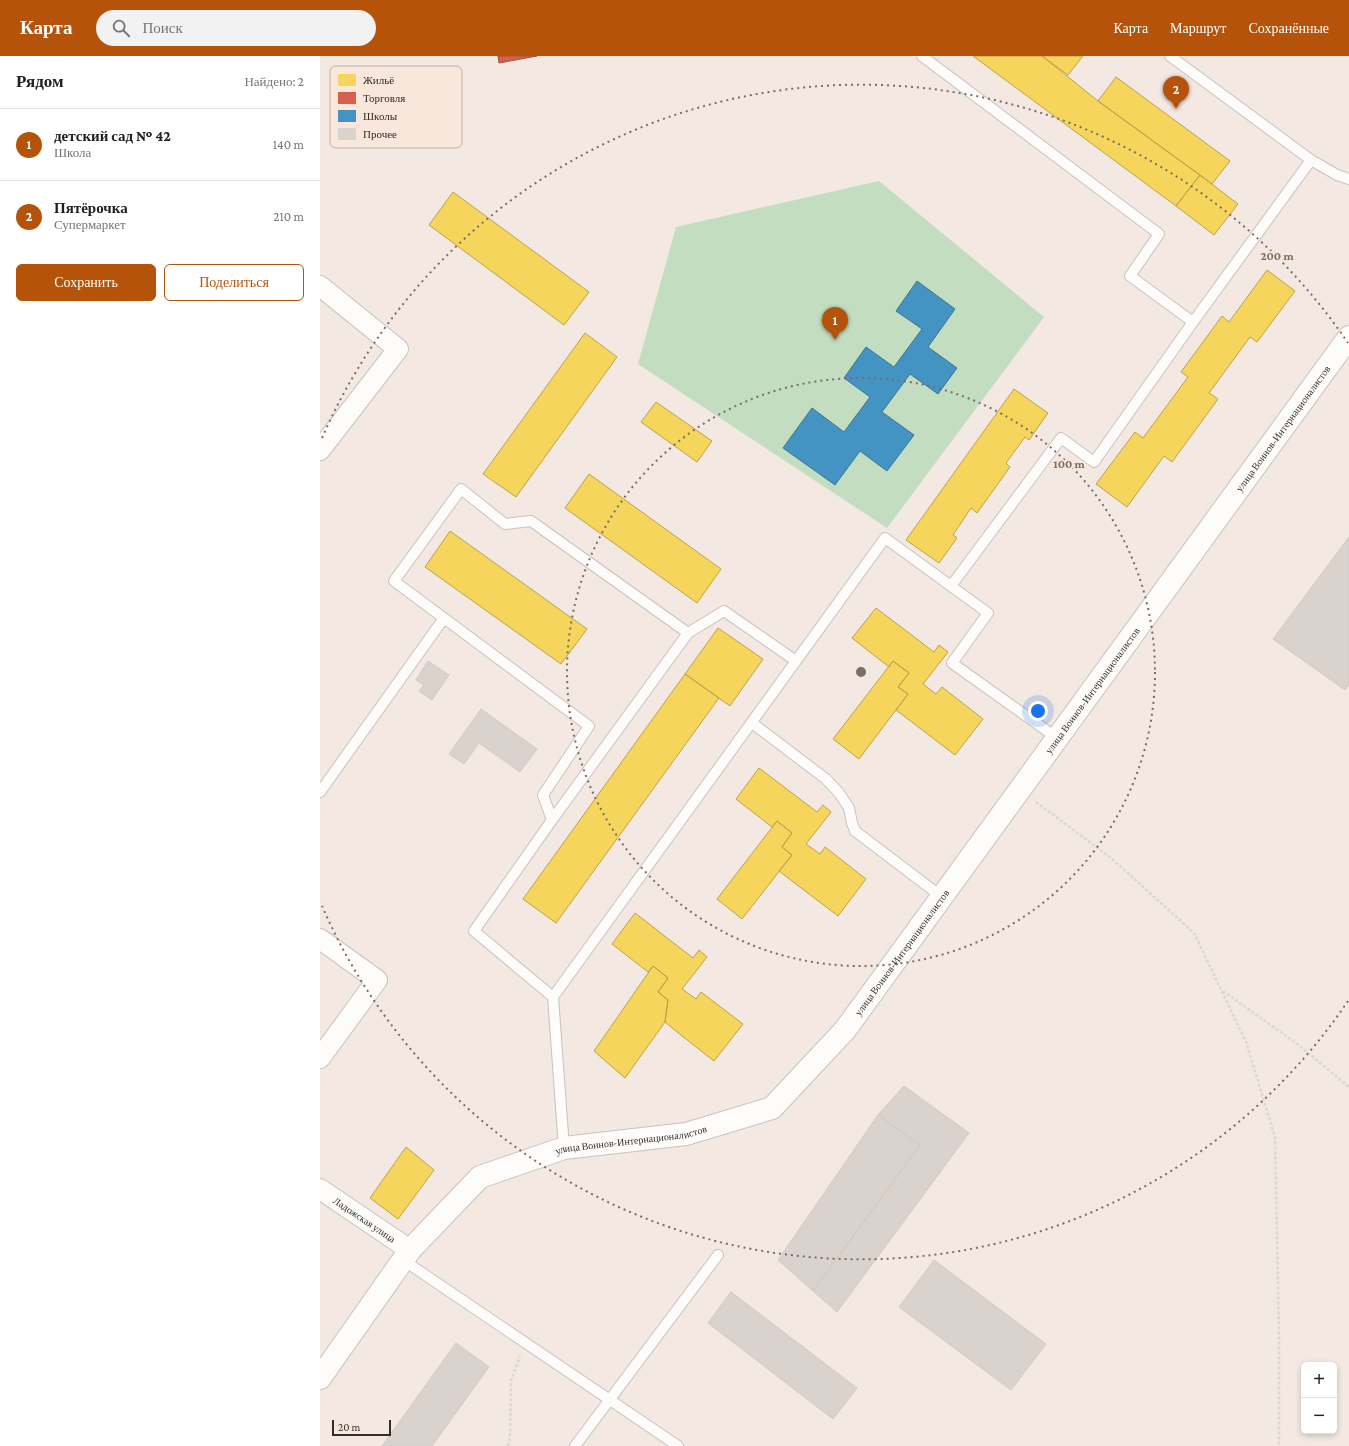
<!DOCTYPE html>
<html lang="ru">
<head>
<meta charset="utf-8">
<style>
  :root { --surface:#fff; --page:#f2f2f2; --text:#202124; --muted:#757577; --line:#e0e0e0; --accent:#b45309 }
  body { margin:0; font-family:"Crimson Pro",serif; background:var(--page); color:var(--text) }
  .controls { position:absolute; right:12px; bottom:12px; display:grid; overflow:hidden; border-radius:6px; box-shadow:0 2px 6px #0003 }
  .controls button { width:36px; height:36px; display:grid; place-items:center; padding:0; border:0; border-bottom:1px solid var(--line); background:var(--surface); color:var(--text); font:20px sans-serif }
  .scale { position:absolute; left:12px; bottom:10px; width:59px; box-sizing:border-box; padding-left:4px; border:2px solid #332c28; border-top:0; font-size:11px; line-height:14px; white-space:nowrap; color:#332c28; -webkit-text-stroke:3px #fae7db; paint-order:stroke }
  .you { position:absolute; left:718px; top:655px; width:14px; height:14px; margin:-10px; border:3px solid #fff; border-radius:50%; background:#1a73e8; box-shadow:0 0 0 6px #1a73e833 }
  .badge { display:grid; place-items:center; width:26px; height:26px; border-radius:50%; background:var(--accent); color:#fff; font-size:13px; font-weight:700 }
  .pin { position:absolute; translate:-50% -33px; filter:drop-shadow(0 1px 2px #0008) }
  .pin::after { content:''; position:absolute; top:21px; width:14px; height:12px; background:inherit; clip-path:polygon(0 0,100% 0,50% 100%) }
  .list { margin:0; padding:0; list-style:none }
  h2 { display:flex; justify-content:space-between; align-items:center; height:52px; margin:0; padding:0 16px; font-size:17px }
  h2 small { font-size:13px; font-weight:400; color:var(--muted) }
  .list li { display:grid; grid-template-columns:26px 1fr auto; gap:12px; align-items:center; box-sizing:border-box; height:72px; padding:0 16px; border-top:1px solid var(--line) }
  .list b { display:block; font-size:15px; white-space:nowrap }
  .list p { margin:0; font-size:13px; white-space:nowrap; color:var(--muted) }
  .list em { font-size:13px; font-style:normal; color:var(--muted) }
  .actions { display:flex; gap:8px; padding:12px 16px }
  .actions a { flex:1; padding:9px 0; border:1px solid var(--accent); border-radius:6px; text-align:center; font-size:14px; color:var(--accent) }
  .actions .main { background:var(--accent); color:#fff }
  .icon { flex:none; width:22px; height:22px; fill:none; stroke:currentColor; stroke-width:2; stroke-linecap:round; stroke-linejoin:round }
  .map { position:relative; flex:none; width:1029px; height:1390px; overflow:hidden }
  header { display:flex; align-items:center; gap:24px; box-sizing:border-box; height:56px; padding:0 20px; background:var(--accent); color:#fff }
  header strong { font-size:19px }
  nav { display:flex; gap:22px; margin-inline-start:auto; font-size:14px }
  .search { width:280px; height:36px; background:var(--page); display:flex; align-items:center; gap:10px; box-sizing:border-box; padding:0 14px; border-radius:22px; color:var(--muted); font-size:15px }
  main { display:flex }
  aside { flex:1; background:var(--surface) }
  .map>svg:first-child { display:block }
  .green { fill:#c3ddc0 }
  .homes { fill:#f6d55c; stroke:#bca24c }
  .shops { fill:#d6604d; stroke:#a55042 }
  .schools { fill:#4393c3; stroke:#3e7494 }
  .building { fill:#dad2cc; stroke:#d2cac4 }
  .lines { fill:none; stroke-linecap:round; stroke-linejoin:round }
  .service-casing { stroke:#cac2bd; stroke-width:12 }
  .minor-casing { stroke:#cac2bd; stroke-width:22 }
  .tertiary-casing { stroke:#cac2bd; stroke-width:24 }
  .path { stroke:#dad7d5; stroke-width:2.5; stroke-dasharray:3 2; stroke-linecap:butt }
  .service { stroke:#fdfcfb; stroke-width:10 }
  .minor { stroke:#fdfcfb; stroke-width:20 }
  .tertiary { stroke:#fdfcfb; stroke-width:22 }
  .ring { fill:none; stroke:#766e69; stroke-width:2; stroke-dasharray:2 4 }
  .labels { text-anchor:middle; dominant-baseline:central; stroke-width:4; stroke-linejoin:round; paint-order:stroke }
  .street-label { font-size:10px; fill:#332c28; stroke:#fae7db }
  .key { fill:#fae7db; stroke:#beafa5; stroke-width:1 }
  .key-label { font-size:11px; fill:#332c28 }
  .centre { fill:#766e69; stroke:#fae7db; stroke-width:2 }
  .ring-label { font-size:12px; text-anchor:middle; font-weight:bold; fill:#766e69; stroke:#fae7db; stroke-width:4; stroke-linejoin:round; paint-order:stroke }
</style>
</head>
<body>
<header>
<strong>Карта</strong>
<div class="search"><svg class="icon" aria-label="search" viewBox="0 0 24 24"><circle cx="10" cy="10" r="6"/><path d="M15 15l6 6"/></svg>Поиск</div>
<nav><a>Карта</a><a>Маршрут</a><a>Сохранённые</a></nav>
</header>
<main>
<aside>
<h2>Рядом<small>Найдено: 2</small></h2>
<ul class="list">
<li><span class="badge">1</span><div><b>детский сад № 42</b><p>Школа</p></div><em>140 m</em></li>
<li><span class="badge">2</span><div><b>Пятёрочка</b><p>Супермаркет</p></div><em>210 m</em></li>
</ul>
<div class="actions"><a class="main">Сохранить</a><a>Поделиться</a></div>
</aside>
<div class="map">
<svg width="1029" height="1390" viewBox="0 0 1029 1390">
  <rect width="100%" height="100%" fill="#f3e8e2"/>
  <!-- green -->
  <path class="green" d="M559 125 724 261 567 472 318 308 356 171Z"/>
  <!-- homes -->
  <path class="homes" d="M653 0H722L778 45 880 119 856 150Z
    M722 0H763L748 19Z
    M796 21 910 105 892 128 778 45Z
    M880 119 918 148 894 179 856 150Z
    M133 136 269 236 244 269 109 169Z
    M947 214 975 235 937 286 930 281 889 337 898 343 852 406 844 400 807 451 776 428 815 376 823 382 868 321 861 316 902 260 909 266Z
    M265 277 297 301 196 441 163 418Z
    M694 333 728 357 709 384 705 381 686 407 690 411 657 457 651 452 633 479 637 482 619 507 586 484Z
    M336 346 392 385 377 406 321 366Z
    M269 418 401 513 377 547 245 452Z
    M130 475 267 573 241 608 105 511Z
    M556 552 614 596 619 589 628 596 603 628 616 638 622 631 663 663 635 699 576 654 588 638 578 631 589 617 573 605 569 611 532 582Z
    M398 572 443 603 410 650 365 618Z
    M573 605 589 617 578 631 588 638 539 703 513 683Z
    M365 618 399 642 236 867 203 843Z
    M439 712 497 756 503 749 511 756 486 788 500 798 505 791 546 823 518 860 459 815 472 799 462 791 472 777 457 765 452 771 416 743Z
    M457 765 472 777 462 791 472 799 422 863 397 843Z
    M315 857 373 902 379 894 387 901 362 933 376 943 381 936 423 968 394 1005 362 980 345 966 348 944 338 936 348 922 333 910 328 916 292 888Z
    M333 910 348 922 338 936 348 944 345 966 305 1022 274 995Z
    M86 1091 114 1114 78 1163 50 1142Z"/>
  <!-- shops -->
  <path class="shops" d="M178 0H217L179 7Z"/>
  <!-- schools -->
  <path class="schools" d="M597 225 635 253 608 291 637 312 618 338 590 318 562 356 594 379 567 415 540 395 515 429 463 392 492 352 524 376 550 341 524 322 546 291 574 311 602 273 576 255Z"/>
  <!-- building -->
  <path class="building" d="M1029 481V629L1025 634 953 583Z
    M108 605 129 619 112 644 99 635 104 629 96 624Z
    M161 653 217 693 200 716 159 687 144 708 129 698Z
    M584 1030 649 1077 517 1256 493 1235 600 1089 558 1059Z
    M558 1059 600 1089 493 1235 458 1204Z
    M614 1204 726 1288 691 1334 579 1251Z
    M411 1236 537 1332 513 1363 388 1267Z
    M136 1287 169 1311 112 1390H62Z"/>
  <g class="lines">
    <!-- service casing -->
    <g class="service-casing">
      <path id="service" d="M602 0 839 178 810 220 873 266 774 406 741 382 631 530
        M850 0 991 104 1017 119 1029 123
        M873 266 991 104
        M368 577 404 555 476 605
        M432 667 506 723 519 737 529 752 532 767 535 775 622 841
        M0 736 124 562
        M232 764 368 577 211 465 185 468 141 433 74 525 269 670 223 739 232 764 154 875 233 941 244 1092
        M233 941 565 482 668 557 632 607 737 682
        M83 1204 358 1390
        M255 1390 398 1199"/>
    </g>
    <!-- minor casing -->
    <g class="minor-casing">
      <g id="minor">
        <path d="M0 230 78 293 0 394"/>
        <path d="M0 883 57 924 0 1002"/>
        <path id="s1" d="M0 1133 90 1194"/>
      </g>
    </g>
    <!-- tertiary casing -->
    <g class="tertiary-casing">
      <g id="tertiary">
        <path id="s2" d="M0 1322 90 1194 160 1121 244 1092 366 1078 452 1052 525 974 1029 281"/>
      </g>
    </g>
    <!-- path -->
    <path class="path" d="M716 746 791 802 874 877 926 986 955 1081 959 1279V1390
      M903 935 980 990 1029 1031
      M188 1390 190 1381 191 1325 200 1300"/>
    <!-- service -->
    <use href="#service" class="service"/>
    <!-- minor -->
    <use href="#minor" class="minor"/>
    <!-- tertiary -->
    <use href="#tertiary" class="tertiary"/>
  </g>
  <!-- distance rings -->
  <g class="ring">
    <circle cx="541" cy="616" r="294"/>
    <path d="M1028 945A588 588 0 0 1 2 850M2 382A588 588 0 0 1 1028 287"/>
  </g>
  <g class="labels">
    <!-- street labels -->
    <g class="street-label">
      <text stroke="none"><textPath href="#s2" startOffset="1410">улица Воинов-Интернационалистов</textPath></text>
      <text stroke="none"><textPath href="#s2" startOffset="1086">улица Воинов-Интернационалистов</textPath></text>
      <text stroke="none"><textPath href="#s2" startOffset="762">улица Воинов-Интернационалистов</textPath></text>
      <text stroke="none"><textPath href="#s2" startOffset="414">улица Воинов-Интернационалистов</textPath></text>
      <text stroke="none"><textPath href="#s1" startOffset="54">Ладожская улица</textPath></text>
    </g>
  </g>
  <!-- legend -->
  <rect x="10" y="10" width="132" height="82" rx="6" class="key"/>
  <rect x="18" y="18" width="18" height="12" fill="#f6d55c"/>
  <rect x="18" y="36" width="18" height="12" fill="#d6604d"/>
  <rect x="18" y="54" width="18" height="12" fill="#4393c3"/>
  <rect x="18" y="72" width="18" height="12" fill="#dad2cc"/>
  <g class="key-label">
    <text x="43" y="28">Жильё</text>
    <text x="43" y="46">Торговля</text>
    <text x="43" y="64">Школы</text>
    <text x="43" y="82">Прочее</text>
  </g>
  <circle cx="541" cy="616" r="6" class="centre"/>
  <g class="ring-label">
    <text x="957" y="204">200 m</text>
    <text x="749" y="412">100 m</text>
  </g>
</svg>
<div class="controls">
<button>+</button>
<button>−</button>
</div>
<div class="scale">20 m</div>
<div class="you"></div>
<div class="pin badge" style="left:515px;top:284px">1</div>
<div class="pin badge" style="left:856px;top:53px">2</div>
</div>
</main>
</body>
</html>
